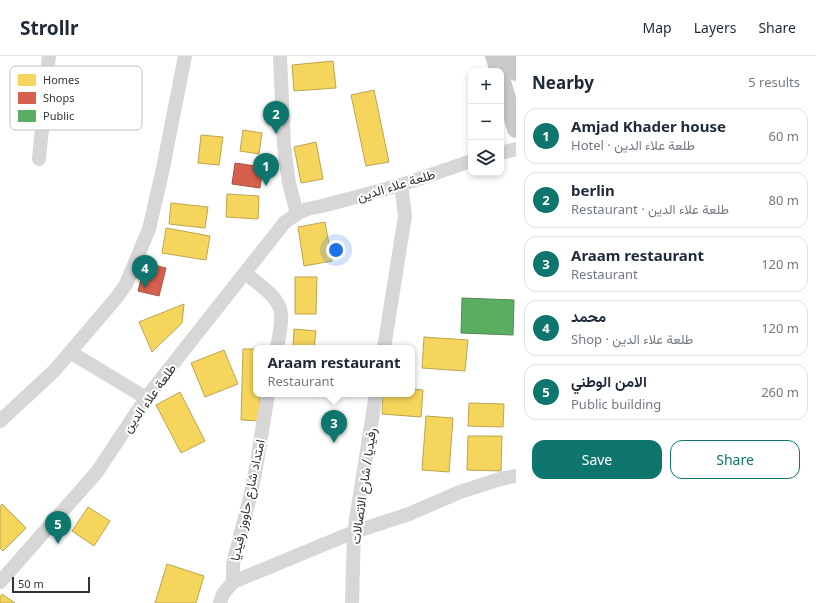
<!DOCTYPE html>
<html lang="en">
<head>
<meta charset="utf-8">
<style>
  :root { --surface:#fff; --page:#f2f2f3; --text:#1f2937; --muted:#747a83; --line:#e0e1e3; --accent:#0f766e }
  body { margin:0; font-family:"Noto Sans",Vazirmatn,sans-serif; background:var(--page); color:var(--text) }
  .controls { position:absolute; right:12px; top:12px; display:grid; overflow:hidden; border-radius:8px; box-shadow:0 2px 6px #0003 }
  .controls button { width:36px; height:36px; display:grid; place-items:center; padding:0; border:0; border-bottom:1px solid var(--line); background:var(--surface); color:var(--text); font:20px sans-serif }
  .scale { position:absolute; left:12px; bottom:10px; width:78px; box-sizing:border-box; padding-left:4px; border:2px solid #333; border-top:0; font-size:11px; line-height:14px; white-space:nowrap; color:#333; -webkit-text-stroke:3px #fff; paint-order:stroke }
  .you { position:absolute; left:336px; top:194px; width:14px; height:14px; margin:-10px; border:3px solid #fff; border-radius:50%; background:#1a73e8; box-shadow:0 0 0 6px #1a73e833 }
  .badge { display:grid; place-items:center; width:26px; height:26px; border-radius:50%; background:var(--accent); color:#fff; font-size:13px; font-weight:700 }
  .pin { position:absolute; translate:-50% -33px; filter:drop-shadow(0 1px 2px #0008) }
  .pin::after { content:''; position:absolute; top:21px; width:14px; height:12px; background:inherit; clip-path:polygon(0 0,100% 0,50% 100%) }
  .popup { position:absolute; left:253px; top:289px; width:162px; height:52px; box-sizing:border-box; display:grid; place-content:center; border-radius:8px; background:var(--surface); filter:drop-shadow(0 1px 3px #0005); font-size:13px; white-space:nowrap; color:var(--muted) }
  .popup b { font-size:15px; color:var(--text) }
  .popup::after { content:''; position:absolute; left:50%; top:100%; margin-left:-8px; border:8px solid transparent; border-top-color:var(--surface) }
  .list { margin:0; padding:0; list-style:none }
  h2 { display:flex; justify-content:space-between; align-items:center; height:52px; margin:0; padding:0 16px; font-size:17px }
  h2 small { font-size:13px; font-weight:400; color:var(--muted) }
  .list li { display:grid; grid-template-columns:26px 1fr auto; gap:12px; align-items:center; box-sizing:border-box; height:56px; margin:0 8px 8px; padding:0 8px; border:1px solid var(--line); border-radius:12px }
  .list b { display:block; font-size:15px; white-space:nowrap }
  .list p { margin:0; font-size:13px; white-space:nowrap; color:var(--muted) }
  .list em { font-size:13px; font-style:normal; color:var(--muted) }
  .actions { display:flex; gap:8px; padding:12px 16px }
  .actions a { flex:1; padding:9px 0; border:1px solid var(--accent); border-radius:12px; text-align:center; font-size:14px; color:var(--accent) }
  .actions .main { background:var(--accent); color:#fff }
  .icon { flex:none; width:22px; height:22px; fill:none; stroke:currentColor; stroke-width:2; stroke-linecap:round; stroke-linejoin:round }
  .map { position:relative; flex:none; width:516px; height:547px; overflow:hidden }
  header { display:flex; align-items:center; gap:24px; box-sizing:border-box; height:56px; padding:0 20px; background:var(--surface); border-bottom:1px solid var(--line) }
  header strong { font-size:19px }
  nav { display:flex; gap:22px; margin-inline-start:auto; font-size:14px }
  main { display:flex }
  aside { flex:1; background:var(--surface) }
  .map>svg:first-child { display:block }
  .homes { fill:#f6d55c; stroke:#bca450 }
  .shops { fill:#d6604d; stroke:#a55245 }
  .public { fill:#5aae61; stroke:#4e8953 }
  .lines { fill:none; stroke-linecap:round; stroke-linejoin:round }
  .minor { stroke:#d7d7d7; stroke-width:14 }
  .major { stroke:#cacaca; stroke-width:18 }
  .labels { text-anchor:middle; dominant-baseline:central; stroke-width:4; stroke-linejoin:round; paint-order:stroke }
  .street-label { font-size:13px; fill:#333; stroke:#fff }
  .key { fill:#fff; stroke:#c2c2c2; stroke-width:1 }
  .key-label { font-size:11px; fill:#333 }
</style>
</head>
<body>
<header>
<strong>Strollr</strong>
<nav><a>Map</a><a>Layers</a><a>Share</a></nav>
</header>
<main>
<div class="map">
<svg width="516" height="547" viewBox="0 0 516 547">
  <rect width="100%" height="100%" fill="#fff"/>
  <!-- homes -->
  <path class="homes" d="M333 5 336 32 294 35 292 9Z
    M374 34 389 106 366 110 351 39Z
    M243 74 262 77 259 98 240 95Z
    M201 79 223 81 219 109 198 107Z
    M316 86 323 123 301 127 294 91Z
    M227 138 259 140 258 163 226 161Z
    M171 147 208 151 205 172 169 168Z
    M325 166 332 205 304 210 298 171Z
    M166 172 210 180 206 204 162 197Z
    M295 221H317L316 258H295Z
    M184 248 182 267 152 296 139 266Z
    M294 273 316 275 314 292H293Z
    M424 281 468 284 465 315 422 312Z
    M243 293H256V338H260L259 365 241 364Z
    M224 294 238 328 205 341 191 307Z
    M412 333 423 334 421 361 382 358 383 338H412Z
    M180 336 205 385 181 397 156 349Z
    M469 347 504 348 503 371 468 370Z
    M426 360 453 362 449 416 422 414Z
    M468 380H502L501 415 467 414Z
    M2 448 26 472 3 495 0 492V451Z
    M88 451 110 465 94 490 72 475Z
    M167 508 204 520 196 547H155Z
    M2 538 15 547H0V541Z"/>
  <!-- shops -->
  <path class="shops" d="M235 107 263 111 260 132 232 128Z
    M145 207 166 212 159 240 138 235Z"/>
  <!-- public -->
  <path class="public" d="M462 242 514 244 513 279 461 277Z"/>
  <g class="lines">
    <!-- minor -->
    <path class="minor" d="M280 0 284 90 289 127 297 158
      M501 97 516 93
      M39 103 49 0
      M245 217C258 228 280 241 281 258 282 269 279 281 277 292
      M384 292 405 160 401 129
      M70 296 146 342
      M0 365 54 315 117 241 126 228 149 173 162 117 185 0
      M0 526 97 416 146 342 285 166 300 156 307 153 322 150 401 129 471 105
      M233 526 354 476 409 458 460 436 500 423 516 420
      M220 547 223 538 233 526V508L250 441 256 412 268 338
      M352 547 354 476 376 338"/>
    <!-- major -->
    <path class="major" d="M494 0 499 15
      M511 0 516 16
      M501 22 516 73"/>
  </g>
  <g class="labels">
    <!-- street labels -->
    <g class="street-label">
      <text transform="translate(396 129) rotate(-17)">طلعة علاء الدين</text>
      <text transform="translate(149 342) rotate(-54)">طلعة علاء الدين</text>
      <text transform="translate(363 430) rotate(-82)">رفيديا / شارع الاتصالات</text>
      <text transform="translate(247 444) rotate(-78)">امتداد شارع حاووز رفيديا</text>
    </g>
  </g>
  <!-- legend -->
  <rect x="10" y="10" width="132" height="64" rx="6" class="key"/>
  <rect x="18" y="18" width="18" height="12" fill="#f6d55c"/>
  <rect x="18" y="36" width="18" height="12" fill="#d6604d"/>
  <rect x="18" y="54" width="18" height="12" fill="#5aae61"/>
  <g class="key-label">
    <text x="43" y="28">Homes</text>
    <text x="43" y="46">Shops</text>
    <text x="43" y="64">Public</text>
  </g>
</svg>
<div class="controls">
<button>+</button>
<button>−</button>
<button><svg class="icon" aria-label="layers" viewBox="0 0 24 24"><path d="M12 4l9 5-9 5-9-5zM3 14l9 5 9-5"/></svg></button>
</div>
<div class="scale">50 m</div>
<div class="you"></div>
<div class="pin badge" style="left:266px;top:130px">1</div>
<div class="pin badge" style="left:276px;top:78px">2</div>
<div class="pin badge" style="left:334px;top:387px">3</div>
<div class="popup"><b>Araam restaurant</b>Restaurant</div>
<div class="pin badge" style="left:145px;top:232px">4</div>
<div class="pin badge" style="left:58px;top:488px">5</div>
</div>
<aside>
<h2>Nearby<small>5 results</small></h2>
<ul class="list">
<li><span class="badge">1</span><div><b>Amjad Khader house</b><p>Hotel · طلعة علاء الدين</p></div><em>60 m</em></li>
<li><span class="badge">2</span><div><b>berlin</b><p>Restaurant · طلعة علاء الدين</p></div><em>80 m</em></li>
<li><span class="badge">3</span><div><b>Araam restaurant</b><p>Restaurant</p></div><em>120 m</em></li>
<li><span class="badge">4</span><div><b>محمد</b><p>Shop · طلعة علاء الدين</p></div><em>120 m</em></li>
<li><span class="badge">5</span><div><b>الامن الوطني</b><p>Public building</p></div><em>260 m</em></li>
</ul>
<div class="actions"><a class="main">Save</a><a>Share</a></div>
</aside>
</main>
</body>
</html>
